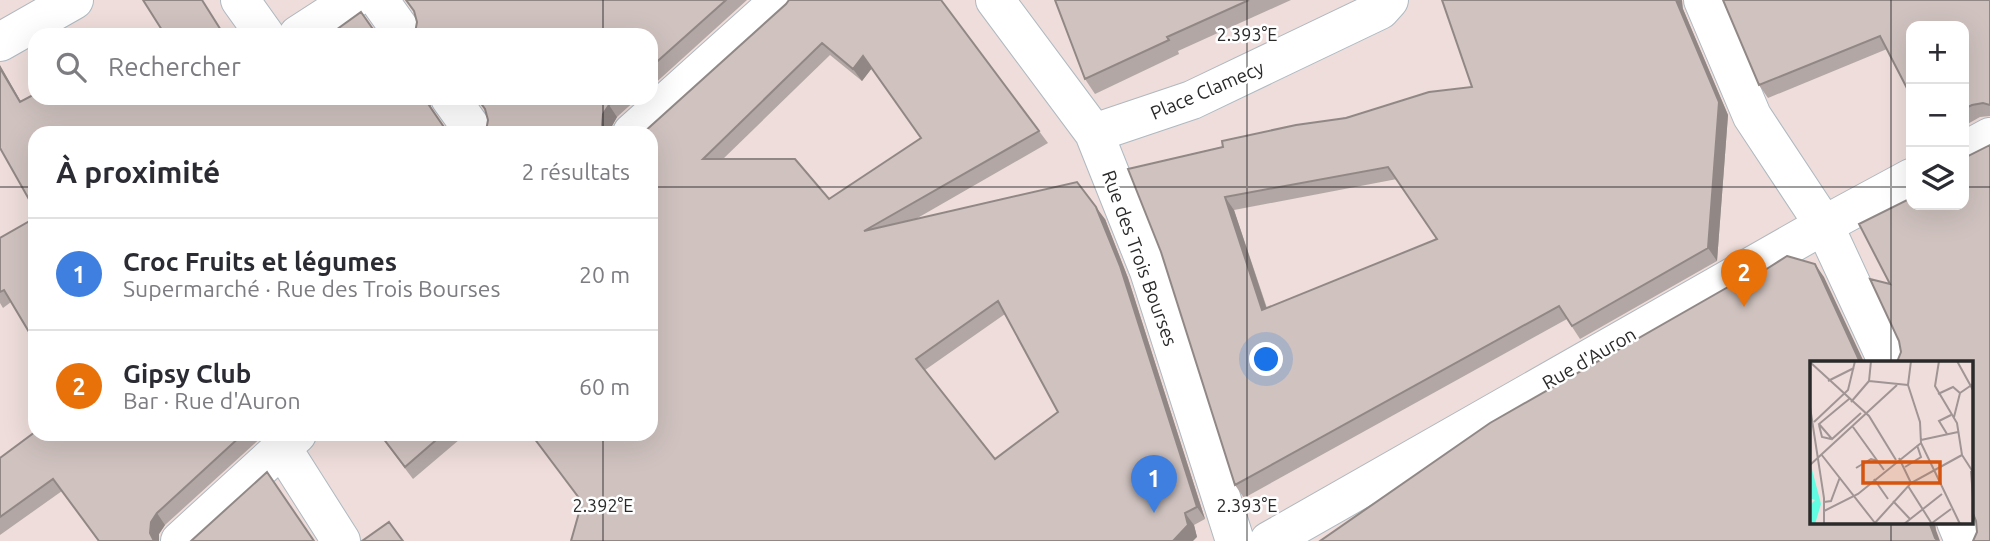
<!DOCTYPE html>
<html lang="fr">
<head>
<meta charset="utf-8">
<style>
  :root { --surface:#fff; --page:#f7f7f7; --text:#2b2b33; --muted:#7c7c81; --line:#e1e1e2; --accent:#30688f }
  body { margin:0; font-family:Ubuntu,sans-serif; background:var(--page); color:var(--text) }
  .controls { position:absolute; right:21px; top:21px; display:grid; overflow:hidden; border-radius:14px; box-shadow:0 7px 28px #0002 }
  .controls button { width:63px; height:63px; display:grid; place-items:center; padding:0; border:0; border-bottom:2px solid var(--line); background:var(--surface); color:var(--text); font:35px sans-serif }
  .you { position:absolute; left:1267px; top:360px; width:24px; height:24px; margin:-18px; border:5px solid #fff; border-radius:50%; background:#1a73e8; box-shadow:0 0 0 10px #1a73e833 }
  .badge { display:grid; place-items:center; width:46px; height:46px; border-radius:50%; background:var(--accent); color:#fff; font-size:23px; font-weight:700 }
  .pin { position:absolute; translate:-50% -58px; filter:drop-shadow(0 2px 4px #0008) }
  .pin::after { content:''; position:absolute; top:37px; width:24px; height:21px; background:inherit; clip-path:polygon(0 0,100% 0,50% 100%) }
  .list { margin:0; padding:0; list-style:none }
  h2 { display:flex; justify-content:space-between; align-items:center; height:91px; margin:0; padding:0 28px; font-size:30px }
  h2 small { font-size:23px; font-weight:400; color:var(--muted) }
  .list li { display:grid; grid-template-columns:46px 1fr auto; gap:21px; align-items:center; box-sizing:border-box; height:112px; padding:0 28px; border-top:2px solid var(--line) }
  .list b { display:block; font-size:26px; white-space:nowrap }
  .list p { margin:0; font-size:23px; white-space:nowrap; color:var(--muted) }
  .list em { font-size:23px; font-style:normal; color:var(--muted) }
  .icon { flex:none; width:38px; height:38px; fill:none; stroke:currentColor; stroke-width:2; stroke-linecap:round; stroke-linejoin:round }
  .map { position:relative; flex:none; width:1990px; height:541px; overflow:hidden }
  .search { position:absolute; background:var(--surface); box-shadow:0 7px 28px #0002; left:28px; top:28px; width:630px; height:77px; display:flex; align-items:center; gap:18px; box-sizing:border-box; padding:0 24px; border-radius:21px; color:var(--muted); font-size:26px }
  .panel { position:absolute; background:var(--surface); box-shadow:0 7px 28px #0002; left:28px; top:126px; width:630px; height:315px; border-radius:21px }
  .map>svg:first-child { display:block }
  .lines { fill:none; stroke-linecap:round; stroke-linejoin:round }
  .street-casing { stroke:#aeb9c0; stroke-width:40 }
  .street { stroke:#fff; stroke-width:38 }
  .wall { fill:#b2a7a4; fill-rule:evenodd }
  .shaded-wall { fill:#918886 }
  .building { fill:#cfc2bf; stroke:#918886; stroke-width:2; fill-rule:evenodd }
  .ticks { fill:none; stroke:#2a2a2a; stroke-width:2; stroke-opacity:0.45 }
  .labels { text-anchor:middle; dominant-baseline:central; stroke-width:5; stroke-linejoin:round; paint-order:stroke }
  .street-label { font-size:19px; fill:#2a2a2a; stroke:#fff }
  .inset-road { fill:none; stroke:#a09594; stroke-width:2 }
  .view { fill:#d5540f; fill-opacity:0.15; stroke:#d5540f; stroke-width:3.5 }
  .inset-edge { fill:none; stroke:#2a2a2a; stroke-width:3.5 }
  .ticks-label { font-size:18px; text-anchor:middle; fill:#2a2a2a; stroke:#fff; stroke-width:5; stroke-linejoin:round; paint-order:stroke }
</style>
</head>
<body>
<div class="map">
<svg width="1990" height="541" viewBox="0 0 1990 541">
  <rect width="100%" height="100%" fill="#eeddda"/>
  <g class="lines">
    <!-- street casing -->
    <g class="street-casing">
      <path id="street" d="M240 0 265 35
        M379 0 404 35
        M995 0 1094 133 1149 271 1235 541
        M1703 0 1752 116 1824 225 1888 363
        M298 35 352 0
        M0 42 74 0
        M450 98 475 133
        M632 133 780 0
        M1094 133 1192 100 1380 10 1389 0
        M1964 151 1990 137
        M282 448 341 541
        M1956 522 1964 541
        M180 541 297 434
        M1269 541 1824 225 1911 178"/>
    </g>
    <!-- street -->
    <use href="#street" class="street"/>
  </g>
  <!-- wall -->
  <path class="wall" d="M406 0H747L651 87V35L415 33 417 22 414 11Z
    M1055 0H1291L1178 51 1179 54 1095 94 1085 79Z
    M1723 0H1990V116L1980 117 1964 126V26L1887 49 1768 98 1759 85Z
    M786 4 1039 131 1048 143 914 220 1105 219 1128 278 1205 519 1194 525 1197 537 582 502 651 133ZM830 55 862 81 872 68 921 138 829 199 723 159ZM1005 314 1058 412 995 459 925 370Z
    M1683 9 1728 115 1717 261 1580 339 1567 319 1244 498 1235 485 1161 252 1128 169 1472 87ZM1397 179 1437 239 1267 308 1234 210Z
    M477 98H638L617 117 612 126 611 133H484L486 131 488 120 485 109Z
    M0 238 11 302 3 308 0 303Z
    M35 434H265L165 525 159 534V541H98L62 491 0 535V458Z
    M379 434H466L413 479Z"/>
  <!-- shaded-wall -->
  <path class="shaded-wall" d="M1676 0H1682L1683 9 1728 115 1717 261 1708 248Z
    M863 56 872 68 862 81 853 69Z
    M0 65 28 114 0 68Z
    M424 98H429L432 111Z
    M609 105 617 117 612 126 611 133H606L602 125 603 114Z
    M1225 197 1234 210 1271 322 1262 310Z
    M1096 207 1105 219 1128 278 1205 519 1197 507Z
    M1815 264 1824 277 1864 362H1861L1859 360Z
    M157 513 165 525 159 534V541H154L150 533 151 522Z
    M1185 513 1194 525 1197 537 1193 541H1173Z
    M1929 522H1935L1936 530 1940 541H1938L1935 538Z"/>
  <!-- building -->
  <path class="building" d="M143 0H202L224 35H152L162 30Z
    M406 0H726L651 67V35H413L415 33 417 22 414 11Z
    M789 0H941L1039 131 864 231 1077 182 1096 207 1120 266 1197 507 1185 513 1188 525 1173 541H571L582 502 531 434H651V133H643L786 4ZM822 43 853 69 863 56 921 138 829 199 795 159H703ZM998 301 1058 412 995 459 916 359Z
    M1055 0H1249L1167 37 1169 40 1085 79Z
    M1442 0H1676L1719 102 1708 248 1572 326 1559 306 1235 485 1161 252 1128 169 1223 147 1222 141 1296 125 1346 118 1429 92 1472 87ZM1388 167 1437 239 1262 310 1225 197Z
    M1723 0H1990V105L1983 103 1972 105 1964 109V26H1911V96L1880 36 1759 85Z
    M361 12 377 35H329Z
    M0 68 20 102 35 94V98H424L448 133H35V210L0 148Z
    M477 98H617L609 105 603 114 602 125 606 133H484L486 131 488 120 485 109Z
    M1990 145V541H1973L1977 532 1976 521 1971 509V362H1897L1901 352 1899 341 1870 279 1890 284 1859 224 1911 198V205H1964V158Z
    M35 218V342L4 290 0 292V238Z
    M1787 256 1815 264 1859 360 1862 362H1811V522H1929L1935 538 1938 541H1320L1490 423 1763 267 1765 270Z
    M35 432V434H243L157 513 151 522 150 533 154 541H99L53 479 0 517V458Z
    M380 434H443L405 467Z
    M267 472 314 541H191Z
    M389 522 403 541H362Z"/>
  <!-- ticks -->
  <path class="ticks" d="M603 0V35M1247 0V541M1891 0V363M603 98V133M0 187H35M651 187H1911M1964 187H1990M603 434V541M1891 522V541"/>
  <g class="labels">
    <!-- street labels -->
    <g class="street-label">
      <text transform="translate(1207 90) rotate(-23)">Place Clamecy</text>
      <text transform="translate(1140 258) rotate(70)">Rue des Trois Bourses</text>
      <text transform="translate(1589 358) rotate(-30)">Rue d'Auron</text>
    </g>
  </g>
  <!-- overview -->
  <g transform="translate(1810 361)">
    <rect width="163" height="163" fill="#eeddda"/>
    <path d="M0 101 11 143 5 163H0V144L5 139 0 137Z" fill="#62fce2"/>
    <path class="inset-road" d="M101 0 98 24 110 61 111 82 150 163M129 0 125 25 147 62 152 94 163 111M147 0 163 29M1 2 59 55 86 99M18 20 44 7M59 20 98 24M128 33 143 26 150 32M39 38 9 63 22 78 51 52M41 41 59 20 61 0M0 46 14 137V163M144 56 150 32 163 23M4 61 38 29 45 0M9 64 12 76 21 78M43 66 74 109M137 73 129 60 141 54M111 79 148 71M11 93 65 162M89 97 101 122M0 104 87 24M95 106 111 96 107 84M46 107 61 98 68 100M161 110 163 137M64 118 78 138M98 125 122 163M83 140 100 158M14 141 21 140 30 116M14 150 48 133 111 82M122 162 141 148M64 163 101 122 152 94M94 163 132 133"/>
    <path class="view" d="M53 101H130V122H53Z"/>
    <rect width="163" height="163" class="inset-edge"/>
  </g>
  <g class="ticks-label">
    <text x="1247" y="41">2.393°E</text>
    <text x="603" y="512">2.392°E</text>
    <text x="1247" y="512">2.393°E</text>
  </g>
</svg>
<div class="controls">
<button>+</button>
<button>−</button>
<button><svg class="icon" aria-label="layers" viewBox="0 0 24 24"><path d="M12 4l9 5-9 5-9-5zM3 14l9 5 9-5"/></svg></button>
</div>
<div class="you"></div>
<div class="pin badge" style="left:1154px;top:513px;background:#3f7fe0">1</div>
<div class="pin badge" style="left:1744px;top:307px;background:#e8710a">2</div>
<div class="search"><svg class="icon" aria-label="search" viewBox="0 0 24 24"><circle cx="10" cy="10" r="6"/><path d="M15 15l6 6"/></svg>Rechercher</div>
<section class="panel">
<h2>À proximité<small>2 résultats</small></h2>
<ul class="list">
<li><span class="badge" style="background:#3f7fe0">1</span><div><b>Croc Fruits et légumes</b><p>Supermarché · Rue des Trois Bourses</p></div><em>20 m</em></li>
<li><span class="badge" style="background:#e8710a">2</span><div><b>Gipsy Club</b><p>Bar · Rue d'Auron</p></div><em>60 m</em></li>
</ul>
</section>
</div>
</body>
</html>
